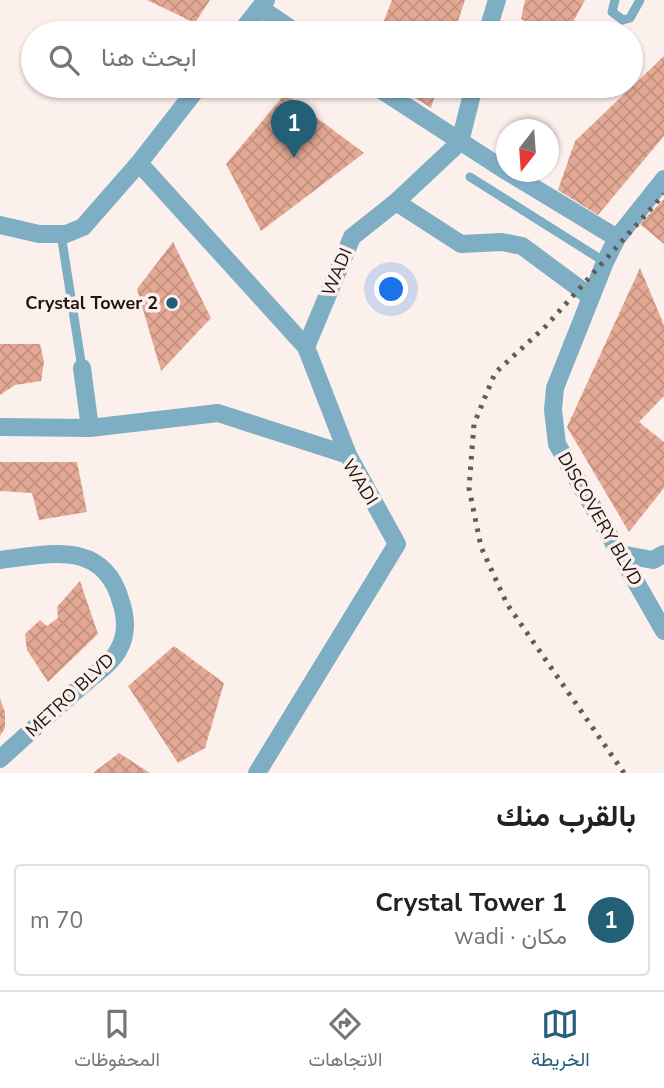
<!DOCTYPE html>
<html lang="ar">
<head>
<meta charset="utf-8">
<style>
  :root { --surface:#fff; --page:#f6f6f6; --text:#222; --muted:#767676; --line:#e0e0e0; --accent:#235f77 }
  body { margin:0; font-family:"Nunito Sans",Vazirmatn,sans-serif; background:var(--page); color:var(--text); direction:rtl }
  .compass { position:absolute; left:496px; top:119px; width:63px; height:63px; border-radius:50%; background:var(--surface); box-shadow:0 2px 5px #0004; rotate:197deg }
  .you { position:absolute; left:392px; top:290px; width:24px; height:24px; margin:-18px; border:5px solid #fff; border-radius:50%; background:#1a73e8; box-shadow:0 0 0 10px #1a73e833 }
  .badge { display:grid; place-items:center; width:46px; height:46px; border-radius:50%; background:var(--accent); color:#fff; font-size:23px; font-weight:700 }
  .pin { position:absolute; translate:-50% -58px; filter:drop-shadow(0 2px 4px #0008) }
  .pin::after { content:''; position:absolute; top:37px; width:24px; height:21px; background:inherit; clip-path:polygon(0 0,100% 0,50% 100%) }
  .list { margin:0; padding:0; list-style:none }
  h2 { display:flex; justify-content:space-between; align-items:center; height:91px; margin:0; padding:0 28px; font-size:30px }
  h2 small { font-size:23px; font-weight:400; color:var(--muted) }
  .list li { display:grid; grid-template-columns:46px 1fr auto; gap:21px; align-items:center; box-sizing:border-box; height:112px; margin:0 14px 14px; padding:0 14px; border:2px solid var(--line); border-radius:7px }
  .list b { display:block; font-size:26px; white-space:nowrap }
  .list p { margin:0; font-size:23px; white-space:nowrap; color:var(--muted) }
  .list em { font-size:23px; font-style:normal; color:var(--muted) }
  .icon { flex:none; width:38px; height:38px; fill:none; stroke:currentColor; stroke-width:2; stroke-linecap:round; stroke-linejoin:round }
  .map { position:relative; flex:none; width:664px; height:773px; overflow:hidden; direction:ltr }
  .search { position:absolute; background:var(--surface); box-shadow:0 2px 5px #0004; left:21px; right:21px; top:21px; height:77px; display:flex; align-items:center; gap:18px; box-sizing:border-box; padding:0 24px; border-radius:38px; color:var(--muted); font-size:26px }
  .sheet { height:217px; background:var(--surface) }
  nav { display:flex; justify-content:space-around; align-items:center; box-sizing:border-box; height:98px; border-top:2px solid var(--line); background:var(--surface); font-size:19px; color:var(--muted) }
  nav a { display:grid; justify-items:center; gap:4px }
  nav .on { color:var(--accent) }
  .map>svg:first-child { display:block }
  .building { fill:url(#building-cross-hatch) }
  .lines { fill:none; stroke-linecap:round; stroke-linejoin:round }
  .lane { stroke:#7daec4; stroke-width:9 }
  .street { stroke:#7daec4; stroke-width:18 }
  .rail { stroke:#645a56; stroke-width:5; stroke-dasharray:3.5 7; stroke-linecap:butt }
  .poi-dot { fill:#235f77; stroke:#fcf0ec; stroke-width:2.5 }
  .labels { text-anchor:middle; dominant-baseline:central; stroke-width:7; stroke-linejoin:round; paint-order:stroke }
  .street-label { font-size:18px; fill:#1f1511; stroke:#fcf0ec }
  .poi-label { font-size:18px; font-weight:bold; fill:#1f1511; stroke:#fcf0ec; text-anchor:end }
</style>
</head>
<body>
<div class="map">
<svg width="664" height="773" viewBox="0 0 664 773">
  <defs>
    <pattern id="building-cross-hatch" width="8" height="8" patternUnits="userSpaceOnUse" patternTransform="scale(1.75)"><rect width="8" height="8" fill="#e4a995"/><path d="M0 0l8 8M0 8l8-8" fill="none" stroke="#c3917f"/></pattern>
  </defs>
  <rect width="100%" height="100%" fill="#fcf0ec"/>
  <!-- building -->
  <path class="building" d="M147 0H210L195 23Z
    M392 0H465L454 33H379Z
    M525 0H585L567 33H549L521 19Z
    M664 56V136L598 215 558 190 575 141Z
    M397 86H438L431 108Z
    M285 94 364 153 261 231 226 164Z
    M664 199V244L640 224Z
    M173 242 211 318 161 371 137 289Z
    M640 268 664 325V396L639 422 664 442V488L629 532 567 427Z
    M0 344H40L44 362 41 381 15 385 0 395Z
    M0 462H77L87 512 39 520 32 493 0 491Z
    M80 581 98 634 48 682 27 650 25 634 40 620 47 626 58 618 57 607Z
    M174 646 224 683 205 748 178 763 128 686Z
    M0 699 5 712V728L0 736Z
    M119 753 150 773H93Z"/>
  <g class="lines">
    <!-- lane -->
    <path class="lane" d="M615 0 612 12 623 20 630 18 640 0
      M470 177 605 262
      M61 234 82 368"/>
    <!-- street -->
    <path class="street" d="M260 8 297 33
      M240 33 266 0
      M487 33 497 0
      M375 86 506 171
      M139 163 306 347
      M508 172 617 238
      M664 179 617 238 605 262 555 388 553 410 557 444 664 631
      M396 202 461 244 502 242 522 246 591 297
      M0 225 39 234H66L83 227 139 163 199 86
      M82 368 90 428
      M0 427 90 428 218 413 348 455 397 544 257 773
      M348 455 306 347 352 237 396 202 460 142 474 86
      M620 554 653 560 664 554
      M0 560C50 554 104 539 121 602 126 617 127 634 119 649 112 663 96 673 85 683 56 708 28 734 0 759"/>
    <!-- rail -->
    <path class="rail" d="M624 773 507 604 481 547 469 488 474 424 495 373 546 326 664 194"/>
  </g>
  <!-- markers -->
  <circle class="poi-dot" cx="172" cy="303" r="7"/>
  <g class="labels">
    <!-- street labels -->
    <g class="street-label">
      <text transform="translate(337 272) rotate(-67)">WADI</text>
      <text transform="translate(360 482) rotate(58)">WADI</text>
      <text transform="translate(600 519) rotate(60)">DISCOVERY BLVD</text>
      <text transform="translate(70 695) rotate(-43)">METRO BLVD</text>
    </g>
    <!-- poi labels -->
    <g class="poi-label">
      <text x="158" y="303">Crystal Tower 2</text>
    </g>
  </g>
</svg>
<svg class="compass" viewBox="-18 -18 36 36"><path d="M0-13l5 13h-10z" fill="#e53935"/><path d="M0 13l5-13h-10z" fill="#767676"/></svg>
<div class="you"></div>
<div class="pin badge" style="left:294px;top:158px">1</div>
<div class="search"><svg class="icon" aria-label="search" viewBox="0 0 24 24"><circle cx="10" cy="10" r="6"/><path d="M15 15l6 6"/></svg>ابحث هنا</div>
</div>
<section class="sheet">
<h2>بالقرب منك<small></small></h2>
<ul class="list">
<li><span class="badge">1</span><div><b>Crystal Tower 1</b><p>مكان · wadi</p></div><em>70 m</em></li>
</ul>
</section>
<nav>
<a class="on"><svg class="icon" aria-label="map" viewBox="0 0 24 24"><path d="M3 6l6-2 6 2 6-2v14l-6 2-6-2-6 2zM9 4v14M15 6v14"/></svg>الخريطة</a>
<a><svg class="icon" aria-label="directions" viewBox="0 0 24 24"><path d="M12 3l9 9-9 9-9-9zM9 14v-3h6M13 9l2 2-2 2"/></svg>الاتجاهات</a>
<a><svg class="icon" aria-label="saved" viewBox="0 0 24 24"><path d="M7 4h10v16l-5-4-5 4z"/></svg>المحفوظات</a>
</nav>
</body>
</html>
